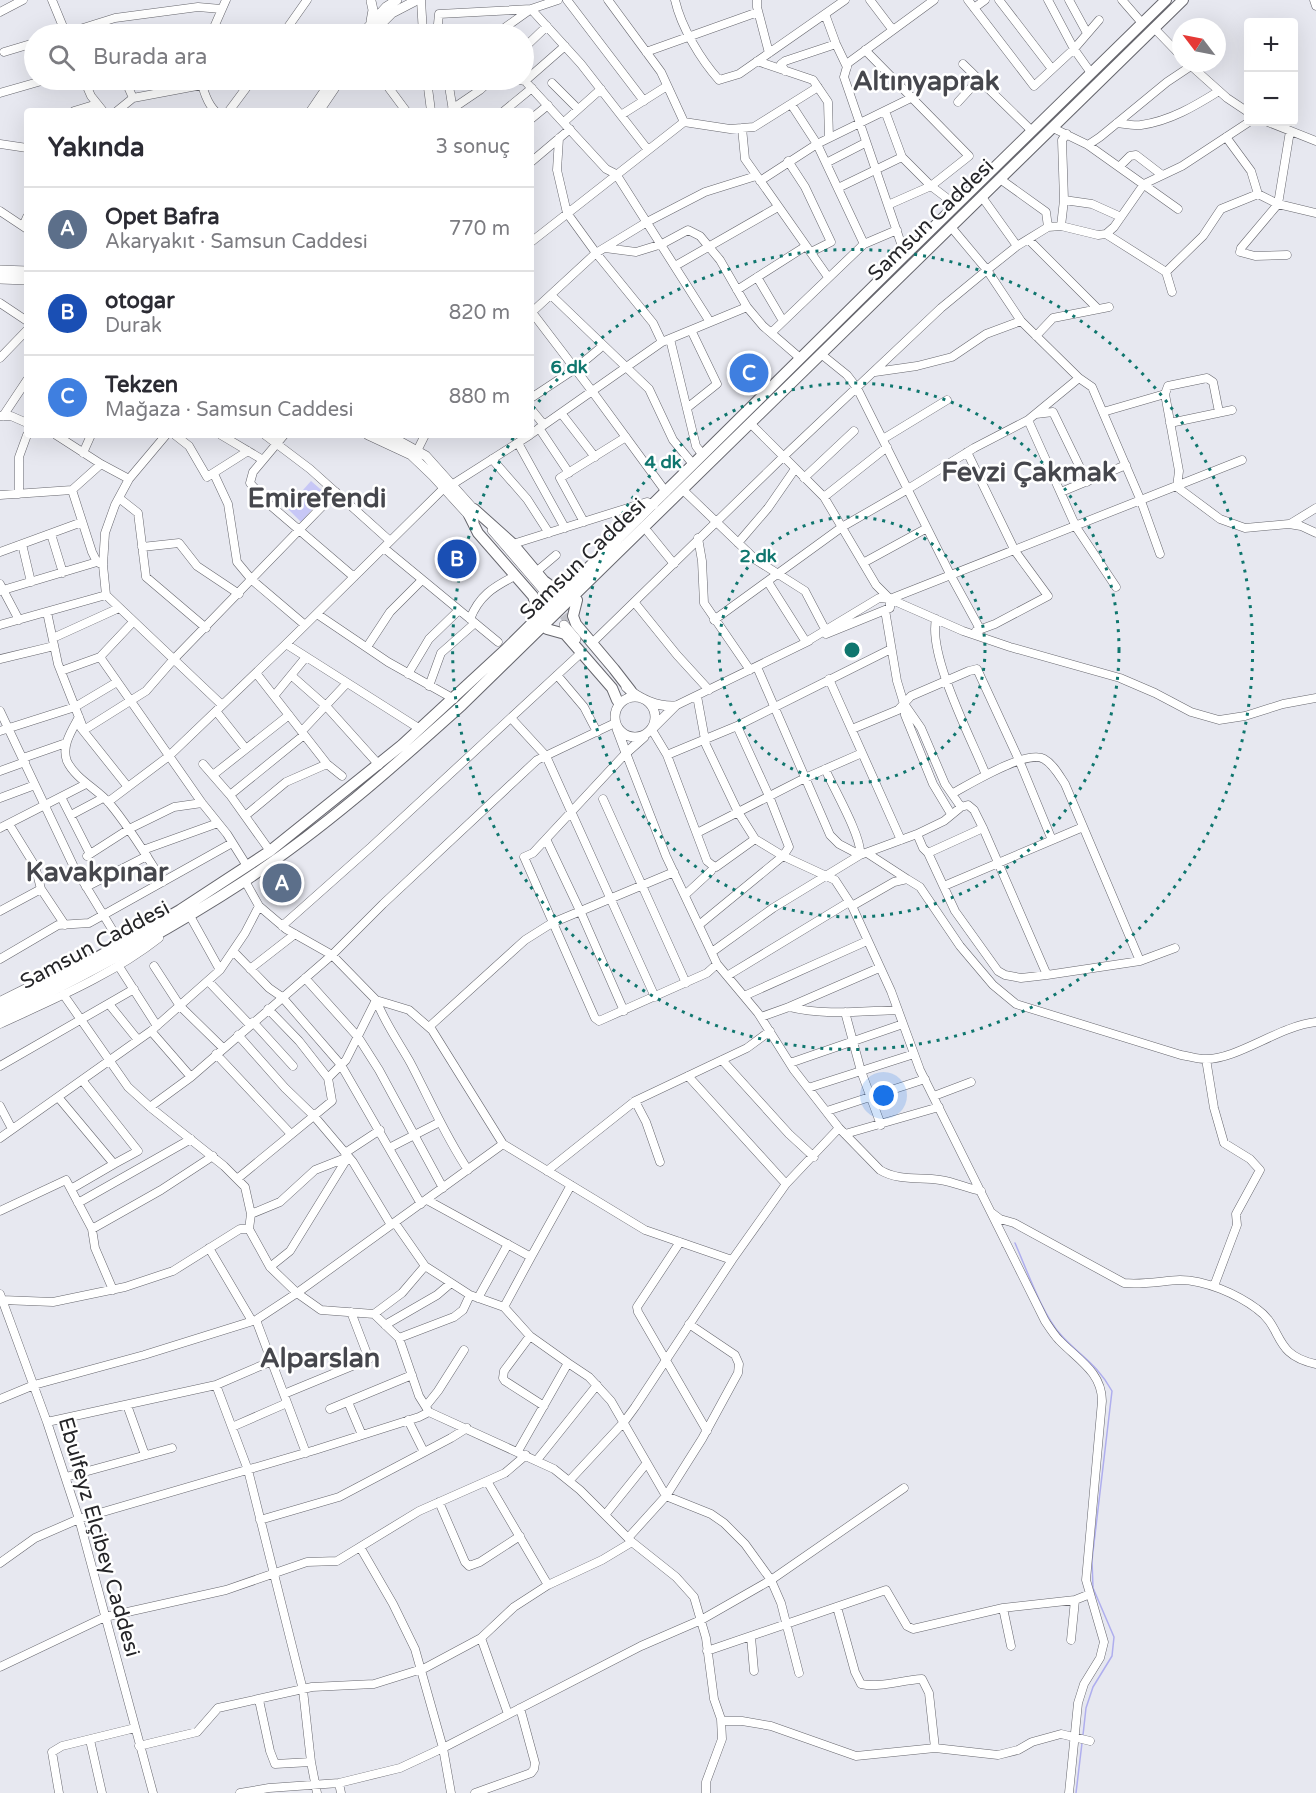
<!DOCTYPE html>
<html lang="tr">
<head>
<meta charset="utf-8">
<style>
  :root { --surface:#fff; --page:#f7f7f7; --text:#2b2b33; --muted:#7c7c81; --line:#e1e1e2; --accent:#7c3aed }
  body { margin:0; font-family:"Varela Round",sans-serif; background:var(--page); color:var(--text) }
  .controls { position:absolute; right:18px; top:18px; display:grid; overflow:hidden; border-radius:6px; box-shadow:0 6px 24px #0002 }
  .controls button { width:54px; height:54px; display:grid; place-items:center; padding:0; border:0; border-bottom:2px solid var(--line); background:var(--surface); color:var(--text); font:30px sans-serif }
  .compass { position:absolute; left:1172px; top:18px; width:54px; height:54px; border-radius:50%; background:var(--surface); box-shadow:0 6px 24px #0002; rotate:302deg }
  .you { position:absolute; left:884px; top:1096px; width:21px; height:21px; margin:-15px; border:4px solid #fff; border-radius:50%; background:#1a73e8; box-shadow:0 0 0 9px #1a73e833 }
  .badge { display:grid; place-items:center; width:39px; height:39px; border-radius:50%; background:var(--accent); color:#fff; font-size:20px; font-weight:700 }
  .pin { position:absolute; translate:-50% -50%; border:3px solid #fff; box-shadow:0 2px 6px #0006 }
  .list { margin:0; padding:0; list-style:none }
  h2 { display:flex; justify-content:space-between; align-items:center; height:78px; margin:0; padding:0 24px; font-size:26px }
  h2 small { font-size:20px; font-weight:400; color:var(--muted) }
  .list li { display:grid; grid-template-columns:39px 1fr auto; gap:18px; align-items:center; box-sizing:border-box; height:84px; padding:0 24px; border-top:2px solid var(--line) }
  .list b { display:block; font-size:22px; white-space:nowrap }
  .list p { margin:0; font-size:20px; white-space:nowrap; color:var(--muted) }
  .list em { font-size:20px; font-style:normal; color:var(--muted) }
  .icon { flex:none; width:33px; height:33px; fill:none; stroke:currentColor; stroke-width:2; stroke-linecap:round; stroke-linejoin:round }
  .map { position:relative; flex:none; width:1316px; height:1793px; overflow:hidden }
  .search { position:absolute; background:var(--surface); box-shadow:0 6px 24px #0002; left:24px; top:24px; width:510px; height:66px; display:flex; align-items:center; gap:15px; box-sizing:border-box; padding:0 21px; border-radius:33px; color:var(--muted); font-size:22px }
  .panel { position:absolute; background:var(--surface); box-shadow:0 6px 24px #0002; left:24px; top:108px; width:510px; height:330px; border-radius:6px }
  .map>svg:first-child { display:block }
  .green { fill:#c7c7f6 }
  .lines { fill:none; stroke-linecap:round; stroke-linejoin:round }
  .stream { stroke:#afaeee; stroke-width:1.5 }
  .major-tunnel { stroke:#c0c1c8; stroke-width:9; stroke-dasharray:9 4.5; stroke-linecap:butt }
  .minor-casing { stroke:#66666d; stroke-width:9 }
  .major-casing { stroke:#66666d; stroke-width:10 }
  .highway-casing { stroke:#66666d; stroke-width:12 }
  .minor { stroke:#fff; stroke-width:8 }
  .major { stroke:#fff; stroke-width:9 }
  .highway { stroke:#fff; stroke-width:10 }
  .ring { fill:none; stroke:#0f766e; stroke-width:3; stroke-dasharray:3 6 }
  .labels { text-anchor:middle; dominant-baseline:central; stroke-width:5; stroke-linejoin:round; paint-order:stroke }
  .street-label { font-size:21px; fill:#242427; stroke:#fff }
  .district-label { font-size:27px; font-weight:bold; fill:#46474d; stroke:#fff }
  .centre { fill:#0f766e; stroke:#fff; stroke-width:3 }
  .ring-label { font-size:18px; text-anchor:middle; font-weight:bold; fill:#0f766e; stroke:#fff; stroke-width:5; stroke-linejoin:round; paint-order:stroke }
</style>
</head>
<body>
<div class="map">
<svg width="1316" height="1793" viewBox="0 0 1316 1793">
  <rect width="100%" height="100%" fill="#e7e8f0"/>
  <!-- green -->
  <path class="green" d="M311 481 326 494 301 522 287 508Z"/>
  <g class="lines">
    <!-- stream -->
    <path class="stream" d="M1015 1243C1027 1270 1042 1314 1061 1335 1080 1356 1097 1364 1112 1391L1092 1560 1093 1588 1114 1637 1112 1656 1093 1687 1086 1708 1083 1735
      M1076 1793 1082 1743"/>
    <!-- major-tunnel -->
    <path class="major-tunnel" d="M547 594 568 621"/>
    <!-- minor casing -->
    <g class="minor-casing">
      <path id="minor" d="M52 0 66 34
        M421 0 423 34
        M567 0 644 101
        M608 0 661 72 684 122 730 129 754 127 818 87
        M675 0C681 27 701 60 719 80L739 74 845 0
        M757 0V7L769 53
        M870 0 892 29
        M968 0 1034 86 1074 49 1099 20
        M999 0 1052 69
        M1048 0 1074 49 1091 73
        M1069 0 1087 33
        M1122 0 1142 23
        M1314 0 1316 6
        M974 8 985 0
        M0 12 23 0
        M825 14 836 44 847 67
        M103 22 108 34
        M1154 28 1181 56
        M64 34 115 18 198 7 221 9
        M211 34 226 0
        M283 34 307 0
        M437 34 439 14 531 9 581 64 648 150
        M496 34 531 9 558 0
        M524 48 547 26
        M865 50 969 156 931 186 888 205
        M4 52 34 43
        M646 52 758 12
        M757 61 813 80 828 102 829 138
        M963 64 1032 131
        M1189 64 1227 98 1248 112
        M785 71 781 64 785 61 836 44
        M84 80 91 96 103 111
        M125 80 133 98
        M202 80C202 89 208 104 215 111
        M383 80 406 111
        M427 80 431 111
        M448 80 453 111
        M520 80 525 81 606 169 616 174 710 322
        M525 81 565 46
        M552 83 578 109
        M0 93 45 80
        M958 102 979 79
        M791 104 817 144 864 244
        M452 109 480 90 491 80
        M74 111 97 104
        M117 111 133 98 202 85
        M229 111 252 80
        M504 111 532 88
        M885 111 902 157 931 186 948 199
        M621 115 667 86
        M531 119 548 105
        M564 122 601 89
        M1268 122 1316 141
        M1117 123C1125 124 1134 126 1141 125 1170 121 1195 106 1219 91
        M742 128 745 159 828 277
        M1053 128 1088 145 1178 209
        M1226 137 1251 171 1258 194 1278 204 1316 213
        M559 138 557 170 567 213 596 253 653 323 662 342
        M0 144 27 148
        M1088 145 1100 137 1167 82 1191 66
        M788 161 805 187 831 242 811 252
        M531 162 570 129
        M826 163 865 143
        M1120 166 1130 156 1136 155 1162 175
        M1000 179 1046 212 1048 227
        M760 181 817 144 913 97
        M838 188 902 157
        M982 197 1017 246
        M1064 200 1092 204 1121 217
        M0 211 27 229
        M23 226 27 217
        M1061 226 1064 200 1062 140 1067 134
        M951 227 987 270 1021 321 1079 378 1092 387 1141 501 1160 554
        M1106 234 1166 272 1172 292
        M1029 240 1098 309
        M531 242 684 122
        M605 248 636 252 662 244 688 230 700 236 720 260 747 307 763 326 800 358
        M905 255 844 77 848 63 934 0
        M1287 255 1255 256 1240 252 1241 248 1278 204 1290 131
        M675 266 778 207
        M1166 272 1203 236 1221 209 1258 194
        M757 277 783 321
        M737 290 806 246
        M551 295 649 389 673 440 693 464
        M0 303 27 321
        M531 311 592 391 666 492
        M532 312 596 253 647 222 705 192 756 176
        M771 333 864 244 897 230
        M1036 336 1053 318 1109 307
        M670 339 696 446 702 454
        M821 354 847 375 857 388 951 576 980 629
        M0 358 27 330
        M875 372 917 366 952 357 986 334 1021 321
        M1165 394 1168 386 1207 378 1213 382 1219 412
        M531 398 575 369 599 349
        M687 408 717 384 691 330
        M531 409 544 425
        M1103 412 1165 394 1179 471 1177 487 1220 519 1245 528 1289 524 1301 526 1316 533
        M561 413 595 457
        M1036 414 1053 412 1087 482
        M0 416H11L27 423
        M3 416 27 380
        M1028 420 1076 527 1116 587
        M750 423 824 497 876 585 890 599V608L826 634
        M1170 423 1232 410
        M539 428 569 473
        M531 434 662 342 747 307
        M56 435 101 464 129 479
        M166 435 129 479 115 505 105 533 103 565 106 595 222 705
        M175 435 189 446 207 477 248 451
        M221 435 263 460
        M265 435 310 469 390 541
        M284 435 253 472 250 483 270 505 354 577
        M883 439 947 400
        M518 443 565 528
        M417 451 425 435
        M967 452 1015 551 1048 596 995 624 976 631
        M83 453 91 435
        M492 459 527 499 549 533
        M214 474 228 504 237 562 252 580 305 625
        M804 478 854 431
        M682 489 756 560 805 591 827 633
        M72 490 92 552 97 562
        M1061 492 1126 465
        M19 494V457L27 435
        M0 495 72 490 101 464
        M824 497 887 447
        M119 498 138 513 146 577 206 628
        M584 522 560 478 626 437
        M1290 524 1316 508
        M648 532 674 564
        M51 534 63 573
        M698 538 702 561 704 603 750 670
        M738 543 768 508 795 469
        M22 544 31 582
        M513 544 647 502 654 505
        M142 547 179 543 197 566 239 594
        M384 548 498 642
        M0 552 82 522
        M863 563 927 528
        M536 572 556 555
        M768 582 806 642
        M0 584 19 620
        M0 591 97 562 103 565
        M890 599 1242 460
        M635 603 677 655 709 690
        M885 610 897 681 904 704 905 715 933 784 951 814
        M47 612 58 664 84 730 146 691 173 660 336 492
        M317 614 388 662 454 699
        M470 619C479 596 493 587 515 576
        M936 619C928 656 971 738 986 775
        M714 620 842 527 908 489 974 448 1028 420 1079 378
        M0 625 106 595
        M53 638 119 608
        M806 642 879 598 890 599 963 631 1010 647 1120 678 1155 693 1191 712 1219 720 1245 716 1283 704 1316 698
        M592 643 783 457 941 308 987 270 1017 246 1048 227 1061 226 1098 235 1106 234 1114 227 1144 184 1182 166 1249 122
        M286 644 420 729
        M367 647 390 612 422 580
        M100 657 202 803 227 834 247 866
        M0 659 54 646
        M757 667 830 835 839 844 860 855C863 839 833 787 825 769
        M61 671 100 657 133 622
        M256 673 327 764 342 776
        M408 674 429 639 459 610
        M557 675 584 707 597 732
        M292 676 326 706 379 765
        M829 679 901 840
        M429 686 441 653 475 623
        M274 696 306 657
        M697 696 706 745 738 812 755 839 783 856 835 880 852 906 894 882 907 879 920 887 960 946 993 985 1016 1004 1181 1055C1189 1056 1197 1059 1205 1059 1237 1060 1279 1026 1316 1022
        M905 705 921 728 945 784 961 807
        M675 706 809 641
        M0 711 73 865 121 944
        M216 711 246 749
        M79 717C72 730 61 746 67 761 75 779 99 790 110 804 130 828 146 855 163 882
        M511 718 546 756 655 997
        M81 728 128 787
        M852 729 898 710 911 696 969 671 977 669 1019 760 1052 840
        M652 730 667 755 707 861 712 865 716 867 755 839
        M0 731 75 707 117 682
        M302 731 347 683
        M667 755 737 726 891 649
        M23 758 66 743
        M203 764 230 795 270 851
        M0 771 25 762
        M213 775 289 715
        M953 793C970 784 1027 749 1044 759 1053 764 1059 775 1065 784L1140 961
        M230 795 304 735
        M61 797 90 854
        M0 798 35 785
        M603 799 686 983
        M108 802 169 756 286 644 444 488 453 484 530 435
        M71 815 103 798
        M245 816 286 782 327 764
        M9 824 35 866 41 889 65 925
        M0 828 86 784
        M697 833 805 778 862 753
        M917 834 923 848 928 853 955 911 998 971 1005 975 1021 978 1047 975 1140 961 1175 948
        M546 839 582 915 624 1011
        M143 850 218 823
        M867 853 907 879
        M928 853 983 828
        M87 856 129 829 174 807 202 803
        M245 881 259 906 286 929 332 955 376 1000 409 1010 432 1030 503 1144 645 1230 732 1260
        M944 886 1083 827
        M86 887 147 856
        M685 895 711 871
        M852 906 891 991 920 1070 1045 1321C1049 1327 1054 1335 1059 1340 1077 1359 1102 1372 1102 1401L1086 1580 1104 1642 1100 1658 1084 1684 1078 1703 1069 1793
        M0 911 41 889
        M190 916 220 970
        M699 925 783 856 789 847 769 796 737 726
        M282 926 371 847 582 652
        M233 951 269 988 282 997 341 1065 421 1204
        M712 952 773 908 860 855 917 834 944 821 961 807 968 805 974 810 983 828 1047 975
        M0 959 58 925 89 923 232 843
        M717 964 707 973 599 1021 595 1018 524 857 533 853 626 753 666 856 717 964 758 1013 794 1070 839 1128 880 1170C898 1181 919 1177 940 1180 954 1182 967 1188 981 1191
        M118 965 157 1026
        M154 966 180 1006 223 1048
        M250 969 295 934
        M727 976 849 902
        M305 978 358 1037 379 1070 443 1188
        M208 981 250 1025
        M63 994 128 1087 150 1107 224 1166 245 1187 251 1214 249 1229 270 1267 297 1293 321 1310 374 1314 399 1338 419 1396 429 1412 554 1469 580 1490 632 1542 676 1577 694 1597 706 1638 714 1699 721 1719 722 1739 706 1782V1793
        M744 996 867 941
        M376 1000C385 1023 398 1041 410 1062 429 1098 445 1136 468 1170
        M0 1001 28 987
        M109 1004 138 1040
        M789 1007C824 1016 862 1011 898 1010
        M845 1012 861 1071 881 1125
        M761 1017 789 1007 879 968
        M253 1022 293 1066
        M0 1024C54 999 112 975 159 938
        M429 1027 525 940 552 923 674 872
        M151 1031 191 1077
        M238 1035 285 1088 314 1116 353 1162 391 1225
        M216 1054 291 1134
        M1206 1059 1214 1108 1224 1143 1250 1159 1260 1170 1236 1214 1237 1225 1214 1286
        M722 1060 789 1134 814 1157
        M790 1063 903 1024
        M0 1066 134 989
        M688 1076 786 1184
        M328 1078 346 1060 376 1000
        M82 1080 138 1151 114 1164
        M808 1088 914 1054
        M934 1096 971 1082
        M58 1097 114 1164 71 1189
        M635 1101 646 1122 660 1162
        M0 1106 12 1129
        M150 1107 191 1077 332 955 383 904 537 760 615 723
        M827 1111 925 1079
        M845 1134 939 1107
        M0 1138 151 1031 220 970 245 933 259 906
        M389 1148 440 1122
        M345 1153 380 1130
        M547 1171 635 1101 747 1048 770 1031
        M237 1179 332 1101 328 1078 299 1041 268 1009
        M427 1200 531 1257 504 1307
        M78 1203 191 1139
        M0 1211 66 1180 92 1229 161 1190 213 1156
        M992 1213 1000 1219 1014 1223 1124 1283C1143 1285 1161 1281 1180 1280 1205 1280 1237 1294 1257 1309 1284 1328 1272 1355 1316 1364
        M251 1214 280 1202 315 1170 348 1157
        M395 1223 425 1266 470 1295 504 1307 530 1336 568 1363 518 1451
        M92 1229 95 1248 113 1290
        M680 1242 637 1307 638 1312 707 1431
        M209 1248 252 1321
        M531 1257 571 1185
        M270 1267 290 1251 348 1157
        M0 1294 47 1422 79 1519 153 1793
        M478 1298 508 1244
        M2 1300 53 1302 125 1287 173 1271 240 1229H249
        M374 1314 402 1293 425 1266
        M256 1320 306 1453
        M385 1325 437 1295 451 1283
        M530 1336 504 1371 503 1378 505 1381 544 1406
        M399 1338 454 1317 463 1310 470 1295
        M568 1363 589 1377 611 1401 666 1496 711 1514 724 1523 745 1544 771 1580 781 1603 799 1673
        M216 1385 248 1470 303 1690 311 1762
        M284 1394 369 1359 351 1312
        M0 1399 34 1385 144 1355 256 1320 297 1293 503 1144
        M348 1402 362 1435
        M127 1405 145 1455
        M426 1406 438 1391 464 1350
        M330 1409 412 1375
        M408 1420 424 1452
        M47 1422 216 1385 272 1361
        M232 1427 287 1403
        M537 1460 597 1385
        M66 1477 172 1448
        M487 1481 548 1585
        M569 1481 624 1422 635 1407 732 1260 786 1184 839 1128
        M439 1502 465 1562 469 1566 480 1562 520 1536
        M605 1515 646 1464
        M260 1520 339 1497 451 1438 467 1428
        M628 1538 666 1496 702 1439 738 1373 739 1364 735 1355 689 1324
        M360 1547 393 1604 415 1649 443 1748 451 1793
        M0 1563 35 1538 79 1519 315 1450 419 1417 429 1412
        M837 1607 855 1672 861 1684C881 1688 901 1680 922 1679L929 1693 935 1748
        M1003 1608 1075 1600 1090 1594
        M751 1637 754 1671
        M481 1638 508 1714
        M1071 1640 1075 1600
        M707 1651 886 1590 907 1626 913 1629 1003 1608 1011 1646
        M0 1667 105 1617 226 1590 307 1562 337 1561 419 1511 505 1473 526 1455
        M259 1700 270 1751 275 1764 311 1762 317 1793
        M721 1719 724 1721H742L771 1726 856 1756 935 1748 998 1755 1018 1750 1032 1742 1061 1734 1090 1741
        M90 1740 102 1793
        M139 1746 197 1732 218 1708 312 1687 374 1684 425 1668 481 1638 514 1607 548 1585 602 1560 632 1542
        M339 1783 341 1793
        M59 1793 52 1752 62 1746 135 1728
        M240 1793 269 1788 339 1783 400 1768 443 1748 641 1646 701 1620 771 1580 904 1488
        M475 1793 531 1773 534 1769 535 1763 520 1708"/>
    </g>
    <!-- major casing -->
    <g class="major-casing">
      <path id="major" d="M371 1 373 10 371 21
        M362 34 386 7 397 0
        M371 34 392 13 417 0
        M311 111 332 80
        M319 111 340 80
        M0 270 27 271
        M0 279 27 280
        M368 435 411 455 433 476 474 521
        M388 435 426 456 477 513
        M492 530 547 594
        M564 625 576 639
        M626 687C639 699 658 707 675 706
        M615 717a20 20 0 1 1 40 0a20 20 0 1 1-40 0Z
        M654 727 675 706
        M617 729 626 753 644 737"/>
    </g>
    <!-- highway casing -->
    <g class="highway-casing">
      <path id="highway" d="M474 509 513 544 544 581 551 586H563
        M469 515 478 533 533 596 535 602 533 615
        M577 600 573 616 576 624 614 669 631 691
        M547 629 565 634 612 688 617 700
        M0 1007 96 958 180 910 270 851 402 745 505 650 905 255 1166 0
        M0 1017C83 976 165 933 243 882 321 831 392 768 462 705L1183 0"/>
    </g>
    <!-- minor -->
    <use href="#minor" class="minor"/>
    <!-- major -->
    <use href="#major" class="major"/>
    <!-- highway -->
    <use href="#highway" class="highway"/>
  </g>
  <!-- distance rings -->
  <g class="ring">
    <circle cx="852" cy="650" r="133"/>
    <circle cx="852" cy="650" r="267"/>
    <path d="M533 409A400 400 0 1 1 515 435"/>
  </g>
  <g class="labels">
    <!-- street labels -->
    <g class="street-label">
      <text transform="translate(931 220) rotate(-44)">Samsun Caddesi</text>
      <text transform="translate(583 559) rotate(-44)">Samsun Caddesi</text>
      <text transform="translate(95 945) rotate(-28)">Samsun Caddesi</text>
      <text transform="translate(99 1537) rotate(74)">Ebulfeyz Elçibey Caddesi</text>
    </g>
    <!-- district labels -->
    <g class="district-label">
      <text x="926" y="81">Altınyaprak</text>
      <text x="1029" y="472">Fevzi Çakmak</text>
      <text x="317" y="498">Emirefendi</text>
      <text x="97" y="872">Kavakpınar</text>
      <text x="320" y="1358">Alparslan</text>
    </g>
  </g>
  <circle cx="852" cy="650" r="9" class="centre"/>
  <g class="ring-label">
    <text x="569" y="373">6 dk</text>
    <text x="663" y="468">4 dk</text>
    <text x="758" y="562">2 dk</text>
  </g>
</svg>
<div class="controls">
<button>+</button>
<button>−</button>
</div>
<svg class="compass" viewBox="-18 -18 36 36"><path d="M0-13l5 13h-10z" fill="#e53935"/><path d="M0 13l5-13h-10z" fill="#7c7c81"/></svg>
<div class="you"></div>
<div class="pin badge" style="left:282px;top:883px;background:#5c6f8a">A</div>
<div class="pin badge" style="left:457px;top:559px;background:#1a4fb4">B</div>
<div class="pin badge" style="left:749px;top:373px;background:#3f7fe0">C</div>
<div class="search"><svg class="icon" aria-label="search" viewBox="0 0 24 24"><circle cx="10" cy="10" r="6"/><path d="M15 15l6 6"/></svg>Burada ara</div>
<section class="panel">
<h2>Yakında<small>3 sonuç</small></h2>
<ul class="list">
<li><span class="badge" style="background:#5c6f8a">A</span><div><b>Opet Bafra</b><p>Akaryakıt · Samsun Caddesi</p></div><em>770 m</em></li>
<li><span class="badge" style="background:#1a4fb4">B</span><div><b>otogar</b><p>Durak</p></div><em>820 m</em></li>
<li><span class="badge" style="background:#3f7fe0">C</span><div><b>Tekzen</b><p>Mağaza · Samsun Caddesi</p></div><em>880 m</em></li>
</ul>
</section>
</div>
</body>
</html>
